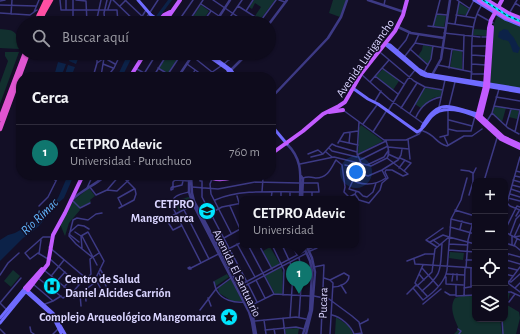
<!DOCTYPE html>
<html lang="es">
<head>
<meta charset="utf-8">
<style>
  :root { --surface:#0e0b1c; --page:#171425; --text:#f1f3f6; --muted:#9b9ba3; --line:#2e2b3b; --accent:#0f766e }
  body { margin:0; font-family:"Alegreya Sans",sans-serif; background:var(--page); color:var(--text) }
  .controls { position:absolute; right:12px; bottom:12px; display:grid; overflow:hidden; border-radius:8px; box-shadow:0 1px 3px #0004 }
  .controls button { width:36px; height:36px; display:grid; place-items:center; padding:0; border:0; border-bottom:1px solid var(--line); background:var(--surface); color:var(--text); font:20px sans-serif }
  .you { position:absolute; left:356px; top:172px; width:14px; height:14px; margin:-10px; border:3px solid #fff; border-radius:50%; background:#1a73e8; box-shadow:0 0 0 6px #1a73e833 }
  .badge { display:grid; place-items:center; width:26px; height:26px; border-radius:50%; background:var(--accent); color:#fff; font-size:13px; font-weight:700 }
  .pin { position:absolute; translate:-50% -33px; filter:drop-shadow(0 1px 2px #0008) }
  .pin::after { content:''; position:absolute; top:21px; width:14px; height:12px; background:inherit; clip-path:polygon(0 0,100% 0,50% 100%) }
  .popup { position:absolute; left:239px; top:196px; width:120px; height:52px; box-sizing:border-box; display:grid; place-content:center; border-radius:8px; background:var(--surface); filter:drop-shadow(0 1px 3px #0005); font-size:13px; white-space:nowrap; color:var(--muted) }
  .popup b { font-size:15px; color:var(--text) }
  .popup::after { content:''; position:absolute; left:50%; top:100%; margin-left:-8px; border:8px solid transparent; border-top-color:var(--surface) }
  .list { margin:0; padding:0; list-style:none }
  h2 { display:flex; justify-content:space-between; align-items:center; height:52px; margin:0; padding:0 16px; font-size:17px }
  h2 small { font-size:13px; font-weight:400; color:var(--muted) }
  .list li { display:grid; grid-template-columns:26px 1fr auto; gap:12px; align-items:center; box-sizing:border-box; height:56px; padding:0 16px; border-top:1px solid var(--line) }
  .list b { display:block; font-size:15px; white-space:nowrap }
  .list p { margin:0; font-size:13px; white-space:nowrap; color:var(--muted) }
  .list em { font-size:13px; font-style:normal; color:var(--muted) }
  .icon { flex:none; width:22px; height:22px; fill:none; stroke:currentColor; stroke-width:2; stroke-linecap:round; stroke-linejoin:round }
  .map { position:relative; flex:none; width:520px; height:334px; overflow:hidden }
  .search { position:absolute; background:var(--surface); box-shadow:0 1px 3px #0004; left:16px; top:16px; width:260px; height:44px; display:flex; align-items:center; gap:10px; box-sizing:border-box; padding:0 14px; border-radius:22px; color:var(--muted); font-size:15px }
  .panel { position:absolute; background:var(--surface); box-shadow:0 1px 3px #0004; left:16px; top:72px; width:260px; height:108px; border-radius:16px }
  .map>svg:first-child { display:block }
  .green { fill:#12302f }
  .water { fill:#0c2248 }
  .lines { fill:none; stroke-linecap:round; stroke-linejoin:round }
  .minor { stroke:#3d3a85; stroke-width:1.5 }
  .tertiary { stroke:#3d3a85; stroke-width:2.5 }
  .secondary { stroke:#6f6bff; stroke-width:3 }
  .primary { stroke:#c25bff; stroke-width:4 }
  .trunk { stroke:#e055d1; stroke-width:4.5 }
  .motorway { stroke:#ff4fa3; stroke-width:4.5 }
  .rail-casing { stroke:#00e5ff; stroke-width:2.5 }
  .rail { stroke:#130f26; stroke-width:1; stroke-dasharray:3; stroke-linecap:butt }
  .secondary-bridge { stroke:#6f6bff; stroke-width:3 }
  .labels { text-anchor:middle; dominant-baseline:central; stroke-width:3; stroke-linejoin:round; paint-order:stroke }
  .street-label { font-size:12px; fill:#d9d4ff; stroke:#130f26 }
  .poi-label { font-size:12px; font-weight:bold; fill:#d9d4ff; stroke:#130f26; text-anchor:end }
  .water-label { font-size:13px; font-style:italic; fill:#62b6ff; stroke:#130f26 }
</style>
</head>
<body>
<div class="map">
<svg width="520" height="334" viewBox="0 0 520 334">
  <rect width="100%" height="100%" fill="#130f26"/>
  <!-- green -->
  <path class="green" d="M254 0H275L260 20 255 16 261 7 255 3 252 9 249 7Z
    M333 0H346L340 17 329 13Z
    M459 3 469 9 466 15 457 14Z
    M201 5 209 11 201 23H193L190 21Z
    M436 14 446 16 444 27 434 26Z
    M497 16 509 22 520 26V88L490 83 492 29Z
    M0 29C15 30 16 31 20 45L19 49 0 48Z
    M474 29 487 30 486 36 473 35Z
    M423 45 433 47 431 57 428 64 418 56 422 50Z
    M453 50 462 51V70L450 68Z
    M5 52H19L0 104V83L8 61 5 56Z
    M169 53H181L168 73 159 68Z
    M383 69 399 81 393 90 376 76Z
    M425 88 442 90 441 96 433 98 421 108 415 104Z
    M494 107 506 108 502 122 493 113Z
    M511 109 519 111 517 119 509 117Z
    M361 125 383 141 358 154 359 128Z
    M89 188 95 196 90 200 91 202 79 208 80 210 69 223 65 236 60 224 73 201Z
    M189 197 192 205 179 211 176 205 177 200Z
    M270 247 280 264 272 268 263 251Z
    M450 252 464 253 463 260 449 258Z
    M281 267 283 273 282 294H275L265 276Z
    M13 270 20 276 11 287 4 281Z
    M227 274 229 277 216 286 214 281Z
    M231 279 242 301H232L219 293 218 288Z
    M510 292 507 305 519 312 520 318 516 334H503L502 319H505V293Z
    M462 296H475V319H500L502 334H454L457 331 458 327C454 318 449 307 455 298Z
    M336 317 349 326 353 334H335Z
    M299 328 298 334H286L285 329Z"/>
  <!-- water -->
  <path class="water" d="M168 0H172L155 23H151Z
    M504 29 508 30C510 35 514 36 515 40 517 43 517 45 520 48L518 53 513 52C507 34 509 45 498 37L499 32Z
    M130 53H134L122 77H117L126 58Z
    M72 54H80L76 64 69 61Z
    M58 62 66 64 61 77 54 76Z
    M68 65 75 67 71 77H64Z
    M68 175H74L64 198 56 205 39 226 28 235 23 238 0 261V240L8 235 15 233 38 220 58 198Z"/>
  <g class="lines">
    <!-- minor -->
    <path class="minor" d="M60 0 61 10H117L118 23
      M76 0 86 1 87 23
      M113 0 137 23
      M125 0 145 19
      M213 0 247 23
      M279 0 285 2
      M457 0 469 8
      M0 1 5 0
      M515 3 520 6
      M201 4 219 16
      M0 5 36 6
      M384 5 385 0
      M120 6 126 0
      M238 6 260 20
      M108 9 111 0
      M66 10V0
      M246 11 253 0
      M34 12 39 0
      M510 12 517 0
      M0 13 30 15 37 10
      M11 14 12 0
      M437 14 447 15
      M477 14 493 23
      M456 15 475 18
      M182 16 192 23
      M466 16 474 0
      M104 18H127
      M168 18 176 23
      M62 20H87
      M189 21 203 0
      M228 21 231 23
      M73 23V0
      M96 23 101 0
      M105 23 104 13 107 0
      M126 23 127 18 129 16
      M138 23 146 10
      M143 23 158 0
      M177 23 193 0
      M202 23 211 11
      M226 23 242 0
      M259 23 276 0
      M447 23 473 27
      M455 24 459 2
      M428 26 445 28
      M433 27 440 0
      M444 33 480 37
      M482 37H487
      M415 43 463 51
      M472 46H486
      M410 49 428 65
      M397 51 406 40 409 33
      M103 53 105 57
      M219 53 229 60
      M381 53 414 81 425 87 443 90
      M472 55 486 56
      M192 56 212 72
      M405 56 415 43 419 34
      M106 57 108 60 115 64
      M97 63 112 53
      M103 64 113 68
      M187 64 205 77
      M224 64 236 53
      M472 64 486 65
      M438 65 472 72
      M158 68 173 77
      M382 68 404 84
      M449 68 452 49
      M137 69 151 77
      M463 70 464 35
      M424 72 431 59 433 46
      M168 74 182 53
      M361 74 389 99 424 124
      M472 74H486
      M375 76 398 94
      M93 77 97 63V53
      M102 77 101 76 104 58
      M107 77 114 68 121 53
      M142 77 157 53
      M153 77 168 53
      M191 77 195 70
      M205 77 221 66
      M471 80C473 56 468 27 481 6
      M370 82 389 60
      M496 97 520 101
      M375 101 381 91
      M449 106 455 82
      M494 106 520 110 515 132
      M439 107 445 80
      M401 108 417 83
      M343 110 384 140H406L419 134 422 130
      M388 111 407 80 415 70
      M410 113 425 87
      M492 113 508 128 519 134
      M416 117C421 106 430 99 441 97
      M449 120 472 126
      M487 121 492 113 499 89
      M359 122 357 153 361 163
      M363 124 377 105
      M506 126 511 109
      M448 129 457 131H471L475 116
      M423 131C436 135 435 143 447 146L464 136H472L482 129
      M373 132 387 110
      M444 136 448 145
      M440 137 448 135V110
      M408 139 410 159
      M340 141 358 145
      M338 143 344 133 358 131
      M349 143 350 133
      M388 147 409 149
      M329 148 332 151 357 157
      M326 152 332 157
      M308 154 318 150 323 154
      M323 154 332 144 336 146 357 152
      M388 154 399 159
      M357 155 386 141
      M311 157 323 154
      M387 158 408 174
      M400 158 411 163 404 171
      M360 160 388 146
      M361 163 349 189 359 192 363 196 367 197 373 192 376 183
      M300 164 334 157 371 166 387 158C391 152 387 146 386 140
      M345 165 359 168
      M367 165 384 157 388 151
      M353 167 348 178C361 186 374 186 386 178L382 170
      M399 168 405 160
      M461 170 469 171 473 173
      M516 171 520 172
      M357 172 368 176 382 170 398 160 401 155 402 149
      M53 175 54 179 56 181
      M515 176 520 177
      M303 178C308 176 311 177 316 178 328 178 331 168 336 160L342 165 345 187 344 192 349 197 355 194 356 192
      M200 179V181H202V197L247 282
      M212 179 210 184 211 194 231 233
      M513 180 520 182
      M484 181 497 138
      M473 182V174L476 168
      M512 185 520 187
      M89 186 96 195 107 190 120 175
      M173 186 171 188V190L173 189V182L175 180 189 181
      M174 187 182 185 183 181
      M192 187 218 189 255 182 299 183
      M87 188 93 175
      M511 189 520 192
      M107 190 117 191 134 175
      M189 192C181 194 171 195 172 206L201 263
      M262 192 263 178
      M303 192H319L318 183H303
      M355 194 359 200 369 203 380 190 382 183 388 178 385 172 386 170H392L403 176 408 174
      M510 194 520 197
      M469 195 473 182H475
      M237 196 242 213
      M508 198 520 201
      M271 199 272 192
      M281 199V192
      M290 199V192
      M312 199V192
      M72 200 80 208 90 203
      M215 200C240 189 273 192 300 192
      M39 206 48 197 59 175
      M122 206 118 198 134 189
      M230 206 240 229
      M119 208 134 200 136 194 135 189 121 175
      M184 210 209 259
      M455 210 475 216
      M520 210 510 206 507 203 520 157
      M516 216 519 211
      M203 217 222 207 242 203
      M451 219 475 225
      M181 226 173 230 166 219 193 205
      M450 227 475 234
      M460 229 462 221
      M505 230 517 206 520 207
      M70 232 78 225 84 226 89 229
      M505 232 520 240
      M69 234 79 242
      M510 235 516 219 520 215
      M81 236 82 248
      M82 236 97 265
      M512 236V244
      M449 237 475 244
      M514 237 520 224
      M514 237 520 236
      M224 238 242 228
      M433 240 440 245
      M430 242 443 235 449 237
      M505 243 515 246 520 250
      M237 244 255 277
      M449 244 467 245
      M248 245 274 294
      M259 245 272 269
      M272 245 284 270 283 295
      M282 245 289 260
      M292 245 297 255
      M514 246 517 239
      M49 247 87 279 91 274 90 259 99 253
      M437 247 426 240 443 228
      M309 249 316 246
      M449 250 475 252
      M310 251 317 248 316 245
      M505 253 520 257
      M39 254 41 240
      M92 257 76 244 69 236 73 220 77 218 88 220 96 214 102 213
      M299 258 302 272 299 317
      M48 259 38 253 30 259 25 253 43 237H50
      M50 259 78 284
      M414 259 415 264 475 268
      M466 260H475
      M506 260 520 264
      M407 261 425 254H434
      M505 263 508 254
      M423 265 415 283 427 296
      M190 267 191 269H189L188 268Z
      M314 267 324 265 321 334
      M505 267 517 270
      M191 268 242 242
      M422 268 438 286
      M466 268 468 240 475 214
      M100 269 106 279
      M44 270 72 293
      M99 273 106 286
      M419 274 424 280
      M447 274 464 275
      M505 274 513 276
      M0 275 8 263 19 253
      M52 275 64 260
      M446 277V284L463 285
      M38 278 63 298 72 293 85 278
      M324 278 330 280 333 283 330 334
      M96 280 102 291
      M256 280 265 298
      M330 280 344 273 349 276C349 283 340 287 333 287
      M457 280V274
      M57 281 65 272
      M452 281 453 274
      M505 281 511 282 520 274
      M214 282C215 285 215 288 217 291 222 300 234 303 244 302
      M508 283 520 292
      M33 284 53 301
      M248 284 257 302
      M240 285 305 251
      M341 285 346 293
      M456 285V296L475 295
      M417 286 432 272 435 249 449 237
      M64 287 72 278
      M471 287V268
      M505 287 520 267
      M241 288 307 253
      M413 288 423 300C433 293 445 282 447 270L451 219 461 200 462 196 467 178
      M464 288 475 286
      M515 288 520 283
      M85 290 86 301
      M422 291C443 273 440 271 442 244
      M445 292 450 295H456
      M505 292H511L520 296
      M80 294 81 306
      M407 294 416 285
      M314 296 329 299 352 316 359 322 362 334
      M464 296 465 268
      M74 298 93 284 104 261 88 232 81 236 75 232
      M208 298 211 306
      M509 302 515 294
      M0 303 21 278
      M0 303 6 309
      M45 304 53 301 61 296
      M423 304 441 289
      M250 306 274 294 310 296
      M200 310 216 289 231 278
      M332 315C341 317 351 326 354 334
      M283 318 285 334
      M290 318 293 274 290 262
      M502 319 503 334
      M264 320 266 334
      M255 321 296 317 306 319
      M360 324 368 320V319
      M30 327 31 332 34 334
      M0 329 5 334
      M274 329 275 334
      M458 329 461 331 459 334
      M265 330 296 327 304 329
      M53 334 59 328
      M355 334 362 333"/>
    <!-- tertiary -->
    <path class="tertiary" d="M368 0 404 12
      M215 23 230 0
      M269 24 287 0
      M398 27 411 33 444 38
      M432 75 441 59 450 0
      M178 77 194 53
      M221 77 231 70 248 53
      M271 98 328 38 341 17 347 0
      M287 144C304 161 300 177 300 199
      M189 175V192L192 202 249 312 252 322 254 334
      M191 175 192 193 194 201 252 311 256 334
      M301 176 303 179 302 199
      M73 199C83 189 96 185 106 175
      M303 245 310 261 312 271 310 311 303 334
      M306 245 312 258 315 272 312 310 306 334"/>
    <!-- secondary -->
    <path class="secondary" d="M138 0 151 15
      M474 0 505 19 520 25
      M385 44 421 74 426 76 520 92
      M386 44 390 45 418 69 427 74 520 89
      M204 53 227 69 233 77
      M208 53 231 70 236 77
      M354 89 368 99 378 104 417 132C424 129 427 121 432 116 443 104 465 111 477 117
      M271 125 287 144
      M422 127C438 97 450 107 478 114
      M24 290 52 315 61 333
      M0 318 25 288 53 313 65 334
      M0 323 27 290"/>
    <!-- primary -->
    <path class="primary" d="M479 0 505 17 520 23
      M487 0 508 13 520 18
      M502 0 491 20 489 28 485 86 477 117 501 139 520 148
      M157 23 164 15 170 12
      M164 23 180 0
      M130 77 145 53
      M329 112 343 110
      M479 115 503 137 520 145
      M480 119 488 87 492 27
      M271 154 303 131 323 114 339 106 345 102 361 74 395 31 403 15 407 0
      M205 175C217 182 227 179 240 175
      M25 288 42 269
      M28 290 48 264 53 235 65 213 83 175"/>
    <!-- trunk -->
    <path class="trunk" d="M36 23 39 15
      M39 23 43 14
      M0 119 25 53
      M0 129 28 53"/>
    <!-- motorway -->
    <path class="motorway" d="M43 14 51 0
      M39 15 46 0"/>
    <!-- rail casing -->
    <g class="rail-casing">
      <path id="rail" d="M483 0 508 16 520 21"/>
    </g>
    <!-- rail -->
    <use href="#rail" class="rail"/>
    <!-- secondary-bridge -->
    <path class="secondary-bridge" d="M151 15 162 22"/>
  </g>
  <!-- icons -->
  <defs>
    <g id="university-disc" transform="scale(0.9)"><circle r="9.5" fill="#00e5ff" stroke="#130f26"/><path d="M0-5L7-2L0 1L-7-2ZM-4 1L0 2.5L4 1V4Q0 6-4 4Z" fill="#111"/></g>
    <g id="hospital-disc" transform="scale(0.9)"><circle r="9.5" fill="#00e5ff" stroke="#130f26"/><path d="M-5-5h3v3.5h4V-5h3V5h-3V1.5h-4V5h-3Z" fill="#111"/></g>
    <g id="sight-disc" transform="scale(0.9)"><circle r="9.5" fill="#00e5ff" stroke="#130f26"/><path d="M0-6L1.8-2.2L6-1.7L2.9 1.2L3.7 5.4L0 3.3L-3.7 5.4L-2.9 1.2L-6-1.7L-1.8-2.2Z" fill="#111"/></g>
  </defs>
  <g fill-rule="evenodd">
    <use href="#university-disc" x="207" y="211"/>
    <use href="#hospital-disc" x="52" y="286"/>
    <use href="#sight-disc" x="229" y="317"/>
  </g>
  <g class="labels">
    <!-- street labels -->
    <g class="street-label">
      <text transform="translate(365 58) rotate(-55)">Avenida Lurigancho</text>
      <text transform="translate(237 273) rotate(64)">Avenida El Santuario</text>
      <text transform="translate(323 303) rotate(-88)">Pucara</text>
    </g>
    <!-- poi labels -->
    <g class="poi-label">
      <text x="194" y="204">CETPRO<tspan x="194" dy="14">Mangomarca</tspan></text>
      <text x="65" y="279" text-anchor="start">Centro de Salud<tspan x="65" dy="14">Daniel Alcides Carrión</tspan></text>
      <text x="216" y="317">Complejo Arqueológico Mangomarca</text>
    </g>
    <!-- water labels -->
    <g class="water-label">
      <text transform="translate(40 217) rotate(-44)">Río Rímac</text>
    </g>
  </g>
</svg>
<div class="controls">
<button>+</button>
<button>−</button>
<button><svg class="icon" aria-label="locate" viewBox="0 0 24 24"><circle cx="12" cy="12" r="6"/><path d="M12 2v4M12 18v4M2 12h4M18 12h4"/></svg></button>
<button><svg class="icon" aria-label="layers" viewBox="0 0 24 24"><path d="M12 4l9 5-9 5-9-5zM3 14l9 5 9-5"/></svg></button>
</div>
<div class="you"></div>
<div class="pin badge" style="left:299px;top:294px">1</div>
<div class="popup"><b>CETPRO Adevic</b>Universidad</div>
<div class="search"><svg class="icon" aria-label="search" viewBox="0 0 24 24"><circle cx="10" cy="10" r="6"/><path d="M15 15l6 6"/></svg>Buscar aquí</div>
<section class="panel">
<h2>Cerca<small></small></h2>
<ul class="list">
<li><span class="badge">1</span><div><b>CETPRO Adevic</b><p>Universidad · Puruchuco</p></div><em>760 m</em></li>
</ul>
</section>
</div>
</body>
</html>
